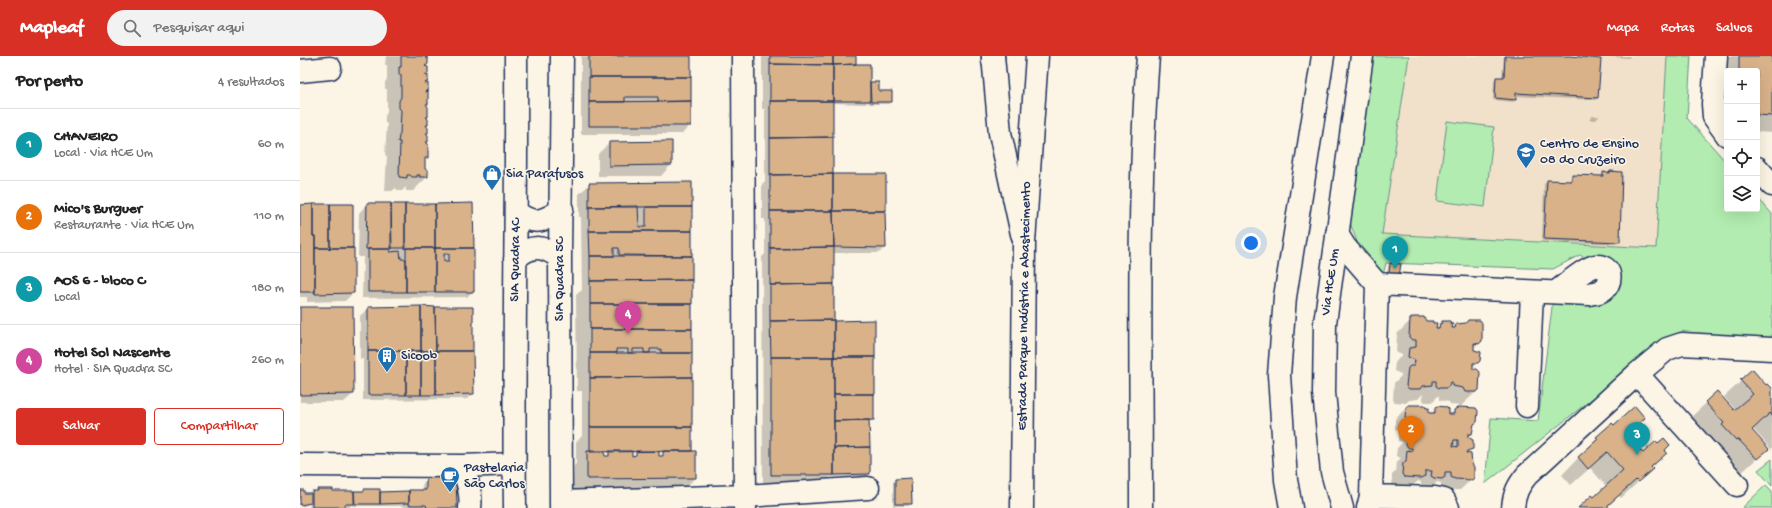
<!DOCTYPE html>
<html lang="pt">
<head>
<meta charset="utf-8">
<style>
  :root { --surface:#fff; --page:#f2f2f2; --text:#222; --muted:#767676; --line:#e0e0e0; --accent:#d93025 }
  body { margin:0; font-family:"Gochi Hand",sans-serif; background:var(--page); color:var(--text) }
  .controls { position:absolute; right:12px; top:12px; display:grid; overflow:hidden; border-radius:4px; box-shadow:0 4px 16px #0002 }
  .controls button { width:36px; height:36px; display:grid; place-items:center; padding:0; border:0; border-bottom:1px solid var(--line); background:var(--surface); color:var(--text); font:20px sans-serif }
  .you { position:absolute; left:951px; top:187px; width:14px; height:14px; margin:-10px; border:3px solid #fff; border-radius:50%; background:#1a73e8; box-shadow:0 0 0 6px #1a73e833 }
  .badge { display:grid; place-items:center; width:26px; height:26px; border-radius:50%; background:var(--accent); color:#fff; font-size:13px; font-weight:700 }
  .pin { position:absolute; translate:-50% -33px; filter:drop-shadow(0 1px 2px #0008) }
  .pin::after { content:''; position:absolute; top:21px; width:14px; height:12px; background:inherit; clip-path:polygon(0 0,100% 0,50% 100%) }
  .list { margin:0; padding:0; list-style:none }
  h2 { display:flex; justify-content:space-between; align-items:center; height:52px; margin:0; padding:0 16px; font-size:17px }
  h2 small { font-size:13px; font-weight:400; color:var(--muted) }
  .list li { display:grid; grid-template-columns:26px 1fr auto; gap:12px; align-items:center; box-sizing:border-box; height:72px; padding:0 16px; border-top:1px solid var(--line) }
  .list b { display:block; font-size:15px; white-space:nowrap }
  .list p { margin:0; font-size:13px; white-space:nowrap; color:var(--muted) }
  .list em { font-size:13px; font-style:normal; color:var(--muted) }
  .actions { display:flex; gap:8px; padding:12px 16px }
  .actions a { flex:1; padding:9px 0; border:1px solid var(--accent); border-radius:4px; text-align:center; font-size:14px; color:var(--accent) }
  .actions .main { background:var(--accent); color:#fff }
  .icon { flex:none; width:22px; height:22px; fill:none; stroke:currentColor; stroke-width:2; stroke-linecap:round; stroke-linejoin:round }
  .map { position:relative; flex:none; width:1472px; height:452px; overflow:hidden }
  header { display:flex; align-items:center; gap:24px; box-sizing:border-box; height:56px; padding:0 20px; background:var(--accent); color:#fff }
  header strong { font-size:19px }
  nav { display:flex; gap:22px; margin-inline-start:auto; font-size:14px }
  .search { width:280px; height:36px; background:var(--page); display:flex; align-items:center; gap:10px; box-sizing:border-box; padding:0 14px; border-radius:22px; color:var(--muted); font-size:15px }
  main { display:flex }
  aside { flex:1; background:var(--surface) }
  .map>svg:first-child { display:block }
  .built { fill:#f2e1ca }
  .green { fill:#b2ecb0; stroke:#668e87 }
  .shadow { fill:#0003; fill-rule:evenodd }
  .building { fill:#d9b28a; stroke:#1b2f5e; fill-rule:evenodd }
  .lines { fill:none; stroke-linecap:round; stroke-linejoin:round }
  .minor-casing { stroke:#1b2f5e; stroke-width:25 }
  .major-casing { stroke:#1b2f5e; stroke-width:25 }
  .highway-casing { stroke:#1b2f5e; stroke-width:25 }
  .minor { stroke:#fcf5e5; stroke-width:22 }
  .major { stroke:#fcf5e5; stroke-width:22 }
  .highway { stroke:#fcf5e5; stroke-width:22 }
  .labels { text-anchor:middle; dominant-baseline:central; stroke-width:3; stroke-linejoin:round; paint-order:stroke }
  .poi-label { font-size:14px; fill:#1b2f5e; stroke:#fcf5e5; text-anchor:start }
  .street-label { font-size:14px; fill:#1b2f5e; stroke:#fcf5e5 }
</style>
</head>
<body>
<header>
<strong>Mapleaf</strong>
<div class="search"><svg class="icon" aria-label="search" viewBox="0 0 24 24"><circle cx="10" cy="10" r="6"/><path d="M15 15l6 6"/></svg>Pesquisar aqui</div>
<nav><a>Mapa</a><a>Rotas</a><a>Salvos</a></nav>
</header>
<main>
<aside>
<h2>Por perto<small>4 resultados</small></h2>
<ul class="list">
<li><span class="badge" style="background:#0f9aa8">1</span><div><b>CHAVEIRO</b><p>Local · Via HCE Um</p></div><em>60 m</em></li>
<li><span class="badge" style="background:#e8710a">2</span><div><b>Mico's Burguer</b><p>Restaurante · Via HCE Um</p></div><em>110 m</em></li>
<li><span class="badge" style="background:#0f9aa8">3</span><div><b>AOS 6 - bloco C</b><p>Local</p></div><em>180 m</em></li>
<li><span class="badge" style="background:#d1479c">4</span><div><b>Hotel Sol Nascente</b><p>Hotel · SIA Quadra 5C</p></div><em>260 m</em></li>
</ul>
<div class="actions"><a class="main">Salvar</a><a>Compartilhar</a></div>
</aside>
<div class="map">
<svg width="1472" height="452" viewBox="0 0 1472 452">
  <rect width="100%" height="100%" fill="#fcf5e5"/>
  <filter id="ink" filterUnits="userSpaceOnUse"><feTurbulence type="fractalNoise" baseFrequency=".025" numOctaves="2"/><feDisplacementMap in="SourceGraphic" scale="8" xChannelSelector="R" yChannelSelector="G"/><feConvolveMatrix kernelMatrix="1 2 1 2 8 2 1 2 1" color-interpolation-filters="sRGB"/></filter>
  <g filter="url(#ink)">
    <!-- built -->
    <path class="built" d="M1109 0H1367L1356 192 1082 178Z"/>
    <!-- green -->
    <path class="green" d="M1073 0H1109L1082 178 1356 192 1367 0H1391L1387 62 1427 107V153H1457V141L1472 158V294L1366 284 1185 428 1191 362 1238 365 1253 243 1317 223 1280 199 1253 213 1086 207 1083 219 1060 194 1049 164Z
      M1147 65 1194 71 1185 151 1137 145Z
      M1472 403V430L1458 414Z
      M1466 429 1472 435V452H1442Z"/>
    <!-- shadow -->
    <path class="shadow" d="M86 0H126L123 3V37L127 48 125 49V62L127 68 125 70 127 102 124 104V113L127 121 113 135H106V131L102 135H98L96 132 92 135H85L87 100 85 99 87 68 85 67V60L87 56V33H85V26L87 24V9H85Z
      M281 0H390V69L382 78H281Z
      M462 0H555V9L569 27H578V36L591 46 588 48H569L568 45 566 48 532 47V119L585 192 579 197H533V268L573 339V364L568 366 569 418 566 420 530 421 525 427H463L462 201 465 198V163H462V128L465 125V53H462Z
      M1204 0H1269L1297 42 1295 44 1215 40V43L1213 46 1193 44 1194 24 1196 22H1202Z
      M1300 0H1330L1329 2Z
      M1424 0H1472V77L1457 76V15H1427V75L1420 74Z
      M1292 60H1299L1298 62 1296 64H1289Z
      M309 87 371 109 361 120H298V98Z
      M1311 116 1319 185 1316 188 1242 185 1244 128 1247 125 1270 126V122L1273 120 1301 121 1304 117Z
      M391 127V396L395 422 381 436H273L274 410 276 408V386L282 380V335H277L276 239 282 234 281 161H279V138L290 128ZM303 394H310V401L304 400ZM331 394H337V400L331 401ZM359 394H364V400L358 401Z
      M67 148H172L173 235 167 241 62 242 63 201H58L59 157Z
      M0 149 53 237 45 245 7 246V241H0Z
      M1090 208 1100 209 1086 221 1088 210Z
      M0 252 53 338 44 346H0Z
      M68 252 173 338 167 343 63 344V303H60V260Z
      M1113 262 1125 266 1135 273 1143 266 1151 274 1156 269 1181 285 1173 292 1179 304 1172 312 1178 334 1161 350 1151 349 1149 346 1139 344V339L1132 346H1125L1123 344V338L1118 343 1109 344 1106 347 1095 346 1093 344 1094 327 1101 320V318L1094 315 1095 307 1102 298H1098L1096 296 1097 278Z
      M1452 315 1466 331 1472 334V394L1453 373 1451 374 1467 393 1439 419 1389 363 1417 337 1434 356 1436 354 1424 341Z
      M1138 351 1147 359H1151L1155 354 1173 368 1171 378 1167 382 1172 392 1165 398 1173 422 1160 434H1144L1141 432V427L1137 426 1131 433 1121 431V426L1118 425 1110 432 1094 431 1092 429V419L1096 415 1097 406 1101 402 1096 400 1097 392 1103 386 1098 385V375L1095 373V363L1106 352 1131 358Z
      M1344 362 1326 380 1343 399 1364 394 1366 397 1335 429 1321 442 1319 440 1306 452H1281L1307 431 1290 412 1271 429 1262 419 1297 382 1313 371Z
      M129 422 156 452H104V450H52V448L50 451 42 452H9L10 447 7 449 0 451V436L3 438H11L18 434 53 439 55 436 121 435 123 427Z
      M595 424 611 447 608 450H593V426Z"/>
    <!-- building -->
    <path class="building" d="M101 0H128L125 2H128V8L125 10 128 11V17L125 19H128V25L125 27H128V33L125 36 128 35V48H126L128 51V61H126L128 63V69H126L128 72V77H126L128 79V86H126L128 88V102H125V113L128 115V121H119L120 119H117V121H112L110 119H107V122L99 121 100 86H98L99 80 100 78 101 54 99 52V45L101 41V19H99V11H101Z
      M289 0H391V21H289Z
      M470 0H533V9L470 8Z
      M533 0H556V8L533 9Z
      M1205 0H1270L1301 3 1298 42 1216 37V44L1195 42 1196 21H1204Z
      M1439 0H1472V60L1457 59V15H1439Z
      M470 8 533 9V45H470Z
      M556 8H570V45H533V9Z
      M289 21H391V45L358 46V41H325V46H289Z
      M570 26H579V35H592V46H571Z
      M391 45V70H289V46Z
      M470 45H533V81L470 82Z
      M533 81V118L470 119V82Z
      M372 85V109L309 110V86Z
      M1310 115 1322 116 1320 186 1244 183 1247 124 1272 125V119L1303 120V116L1310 117Z
      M533 118H586V155H533Z
      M533 118V155H470V119Z
      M392 126V151H289V127Z
      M67 147H91L92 193H66Z
      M173 147 174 192H135V148Z
      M13 148V180H15V236H0V149Z
      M13 148H30V192H15V180H13Z
      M30 148H53V192H30Z
      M91 148H105V192H91Z
      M105 148H135V192H105Z
      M338 150 339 171H346V151H392V175H289V151Z
      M470 155H533L534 191 470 192Z
      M533 155H585L586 192 534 191Z
      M289 175H392V200L319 199V192H314V200H290Z
      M534 191V228L470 229V192Z
      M15 192H54V237L15 238Z
      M106 192H135V236H106Z
      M135 192H174V236H135ZM144 198H149V205H144Z
      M68 193H90V196L100 195 101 203H106V236H68Z
      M290 200H392V224L290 225Z
      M1090 207 1101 208 1099 220 1089 219Z
      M392 224V248H290V225Z
      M534 228V264L470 265V229Z
      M290 248H392V273H290Z
      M121 250V295H68V251Z
      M121 250 135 251 136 295H121Z
      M0 251H53L54 338 0 339Z
      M135 251H173V295H136Z
      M1113 261H1124L1126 265H1133V267H1137L1136 272H1139L1140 267 1141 268 1142 265H1150L1151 268H1153L1152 272H1155L1156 268 1166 267 1168 264H1180L1182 267V285L1179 288 1174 287V294L1181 296 1180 305 1178 307H1173V313H1177L1180 316 1179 334 1176 336H1165L1163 332 1152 330V326H1150L1149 330H1148L1147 332H1139L1136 330V325H1133V329L1123 330 1121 333H1109L1106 330 1108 312 1110 310H1114L1115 304 1108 301 1109 292 1116 291V284H1112L1109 281 1110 263Z
      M534 264V301H471L470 265Z
      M575 264V301H534V265Z
      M290 273H392V297H361V293H350V297H344V293H333V297H328V293H316L317 297H290Z
      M68 295H106V339H68Z
      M106 295H108V298L111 297V295H121V339H106Z
      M121 295H136V339H121Z
      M136 295H173L174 338 136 339Z
      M290 297H392V321L290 322Z
      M471 301H534V419H471Z
      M534 301H575V338H534Z
      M1452 313 1466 329 1468 328 1472 332V360L1470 357 1452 374 1469 393 1457 403 1438 383 1436 384 1422 369 1424 367 1405 346 1417 335 1434 354 1453 338 1440 324Z
      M392 321V371H290V322Z
      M534 338H574V364L534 365Z
      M1108 349H1125L1126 352H1129V357H1135V353L1137 350 1146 351 1148 353V358H1154V354L1159 351 1176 352 1178 355 1177 366 1174 368 1172 378H1168V381L1173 384V393L1167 395 1166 397 1171 398 1172 408 1174 411V422L1172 424 1155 423 1151 421V416H1145V421L1142 423 1134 422 1131 420 1132 415H1125V420L1122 422 1104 421 1102 418 1103 407 1106 405 1107 394 1112 395V392H1109L1106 389 1107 381 1109 378H1113V375H1109L1108 364 1105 362 1106 351ZM1154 384H1158V391L1153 390Z
      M1335 350 1345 362 1326 379 1343 397 1356 385 1358 387 1364 382 1370 389 1365 394 1367 397 1351 411 1353 413 1338 426 1336 424 1308 449V452H1278L1292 439 1294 441 1323 414 1307 396 1288 413 1278 401 1298 383 1296 381 1312 367 1314 369Z
      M569 364 570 391 534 392V365Z
      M290 371H392V395L290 396Z
      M570 391V418L534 419V392Z
      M287 395H304L305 400H309V395H332V400L336 399V395H359V400H363V395H396V422L287 423Z
      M148 420 156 423 157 452H127L126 449H109V434H126V426L128 421Z
      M611 422 612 448H595V423Z
      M17 433H33V435H54V448H45V451H12V435H18Z
      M64 433H80V448H55L54 435H64Z
      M0 434H4V437H11V447L0 449Z
      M109 435V447L80 448V436Z"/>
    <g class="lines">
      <!-- minor casing -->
      <g class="minor-casing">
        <path id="minor" d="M443 0 445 452
          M693 0 700 77 722 178
          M1416 0 1413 48 1414 61 1427 79
          M0 15 30 12
          M1457 112 1472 129
          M217 157C235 170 245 165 262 153
          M1037 178 1045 191 1077 228 1071 440 1068 452
          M215 203C231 188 243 189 260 202
          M1077 228 1289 238C1293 237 1298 237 1301 235 1314 228 1312 209 1296 210 1286 211 1266 229 1256 236
          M1337 318 1437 429
          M1227 350 1232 236
          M0 409 162 410 214 408
          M162 410C167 424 172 437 170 452
          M1071 440 1135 442 1144 444 1148 452
          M261 446 445 440 568 432
          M215 452C213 301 217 151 216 0
          M261 452 260 202 262 0
          M1213 452C1214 438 1218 430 1227 419L1337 318 1367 293 1382 288 1472 293"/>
      </g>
      <!-- major casing -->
      <g class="major-casing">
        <path id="major" d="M991 452 986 424 979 319 985 241 1023 0
          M1042 452 1032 416 1024 337 1025 267 1062 0"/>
      </g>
      <!-- highway casing -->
      <g class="highway-casing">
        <path id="highway" d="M693 5V0
          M722 452 724 186 737 0
          M841 452C841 301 837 150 848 0"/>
      </g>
      <!-- minor -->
      <use href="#minor" class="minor"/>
      <!-- major -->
      <use href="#major" class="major"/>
      <!-- highway -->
      <use href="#highway" class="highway"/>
    </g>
  </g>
  <!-- icons -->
  <defs>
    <g id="school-pin" transform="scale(1)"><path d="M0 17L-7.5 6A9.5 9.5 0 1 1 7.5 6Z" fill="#1f6fb2" stroke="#fcf5e5"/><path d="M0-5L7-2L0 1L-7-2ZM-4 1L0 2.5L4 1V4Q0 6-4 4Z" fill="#fff"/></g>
    <g id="shop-pin" transform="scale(1)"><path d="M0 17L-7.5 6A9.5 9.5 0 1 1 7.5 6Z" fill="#1f6fb2" stroke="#fcf5e5"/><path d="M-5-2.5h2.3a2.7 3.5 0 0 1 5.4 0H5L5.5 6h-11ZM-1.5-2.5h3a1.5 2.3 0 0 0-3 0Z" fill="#fff"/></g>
    <g id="building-pin" transform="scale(1)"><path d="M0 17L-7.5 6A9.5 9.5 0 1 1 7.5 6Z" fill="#1f6fb2" stroke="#fcf5e5"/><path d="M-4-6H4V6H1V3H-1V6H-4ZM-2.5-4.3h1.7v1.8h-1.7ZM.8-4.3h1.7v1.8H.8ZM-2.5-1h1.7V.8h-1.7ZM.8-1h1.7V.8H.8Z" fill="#fff"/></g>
    <g id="cafe-pin" transform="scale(1)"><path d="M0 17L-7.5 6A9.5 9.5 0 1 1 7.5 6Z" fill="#1f6fb2" stroke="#fcf5e5"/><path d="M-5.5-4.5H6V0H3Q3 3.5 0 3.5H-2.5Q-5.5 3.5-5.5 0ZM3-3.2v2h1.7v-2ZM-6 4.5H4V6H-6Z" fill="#fff"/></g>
  </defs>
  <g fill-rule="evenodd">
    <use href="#school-pin" x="1226" y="96"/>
    <use href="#shop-pin" x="192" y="118"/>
    <use href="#building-pin" x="87" y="300"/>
    <use href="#cafe-pin" x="150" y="420"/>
  </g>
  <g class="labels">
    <!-- poi labels -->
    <g class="poi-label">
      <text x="1240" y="88">Centro de Ensino<tspan x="1240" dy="16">08 do Cruzeiro</tspan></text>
      <text x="206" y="118">Sia Parafusos</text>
      <text x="101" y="300">Sicoob</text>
      <text x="164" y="412">Pastelaria<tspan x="164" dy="16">São Carlos</tspan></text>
    </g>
    <!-- street labels -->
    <g class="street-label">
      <text transform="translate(216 204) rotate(-89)">SIA Quadra 4C</text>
      <text transform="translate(260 223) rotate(-90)">SIA Quadra 5C</text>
      <text transform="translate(1031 226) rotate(-82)">Via HCE Um</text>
      <text transform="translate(725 250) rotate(-89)">Estrada Parque Indústria e Abastecimento</text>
    </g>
  </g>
</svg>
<div class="controls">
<button>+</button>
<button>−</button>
<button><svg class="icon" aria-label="locate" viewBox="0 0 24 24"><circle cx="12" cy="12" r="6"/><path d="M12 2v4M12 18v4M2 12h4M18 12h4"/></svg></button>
<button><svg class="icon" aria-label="layers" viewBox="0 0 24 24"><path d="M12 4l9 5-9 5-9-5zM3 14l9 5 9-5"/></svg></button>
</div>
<div class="you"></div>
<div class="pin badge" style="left:1095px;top:213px;background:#0f9aa8">1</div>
<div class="pin badge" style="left:1111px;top:393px;background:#e8710a">2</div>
<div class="pin badge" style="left:1337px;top:399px;background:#0f9aa8">3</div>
<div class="pin badge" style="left:328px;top:278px;background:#d1479c">4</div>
</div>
</main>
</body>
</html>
